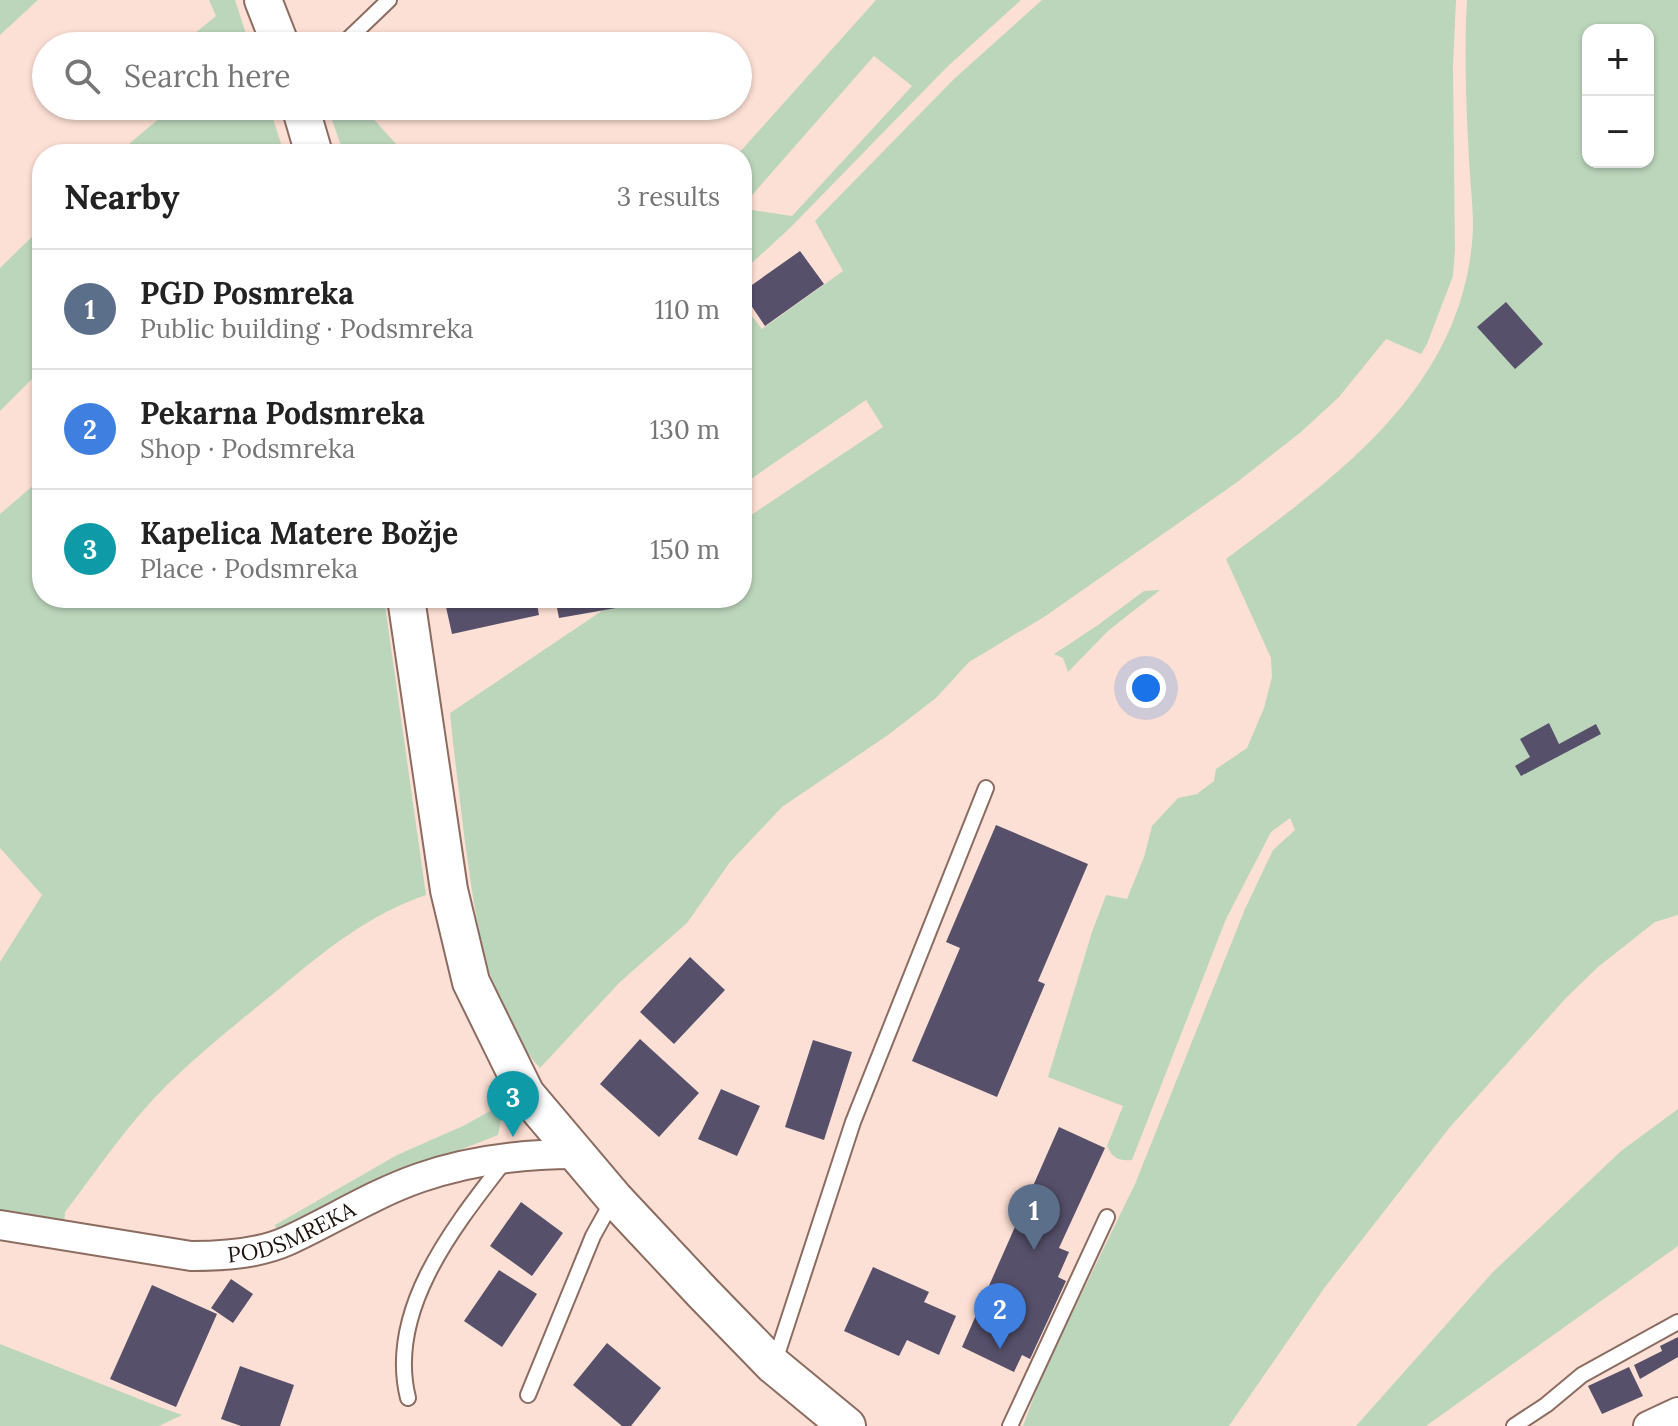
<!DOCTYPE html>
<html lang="en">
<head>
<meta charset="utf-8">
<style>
  :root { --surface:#fff; --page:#f2f2f2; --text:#222; --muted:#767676; --line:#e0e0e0; --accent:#db2777 }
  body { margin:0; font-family:Lora,serif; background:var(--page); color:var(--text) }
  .controls { position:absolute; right:24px; top:24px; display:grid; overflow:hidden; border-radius:16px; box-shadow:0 2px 6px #0004 }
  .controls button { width:72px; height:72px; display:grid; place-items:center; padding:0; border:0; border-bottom:2px solid var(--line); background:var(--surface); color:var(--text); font:40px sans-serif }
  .you { position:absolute; left:1146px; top:688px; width:28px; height:28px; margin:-20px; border:6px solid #fff; border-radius:50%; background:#1a73e8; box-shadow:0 0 0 12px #1a73e833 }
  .badge { display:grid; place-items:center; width:52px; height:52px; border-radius:50%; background:var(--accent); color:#fff; font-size:26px; font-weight:700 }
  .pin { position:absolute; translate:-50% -66px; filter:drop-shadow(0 2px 4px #0008) }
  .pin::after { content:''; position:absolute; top:42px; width:28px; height:24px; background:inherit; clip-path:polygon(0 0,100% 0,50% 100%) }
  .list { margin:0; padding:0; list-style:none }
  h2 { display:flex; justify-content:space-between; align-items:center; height:104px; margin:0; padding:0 32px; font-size:34px }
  h2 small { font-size:26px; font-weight:400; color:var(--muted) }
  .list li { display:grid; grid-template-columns:52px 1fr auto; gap:24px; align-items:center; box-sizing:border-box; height:120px; padding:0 32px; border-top:2px solid var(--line) }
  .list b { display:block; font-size:30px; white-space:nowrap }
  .list p { margin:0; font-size:26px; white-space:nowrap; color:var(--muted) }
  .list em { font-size:26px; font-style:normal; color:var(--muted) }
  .icon { flex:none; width:44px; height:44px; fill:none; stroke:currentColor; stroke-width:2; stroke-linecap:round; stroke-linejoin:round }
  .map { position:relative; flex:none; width:1678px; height:1426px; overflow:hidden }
  .search { position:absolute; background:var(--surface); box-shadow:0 2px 6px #0004; left:32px; top:32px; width:720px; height:88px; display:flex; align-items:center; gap:20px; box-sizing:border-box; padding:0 28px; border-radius:44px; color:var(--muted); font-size:30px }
  .panel { position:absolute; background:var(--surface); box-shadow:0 2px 6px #0004; left:32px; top:144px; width:720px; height:464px; border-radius:32px }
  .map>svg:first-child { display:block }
  .green { fill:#bcd6bb; fill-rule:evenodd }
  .building { fill:#57506b }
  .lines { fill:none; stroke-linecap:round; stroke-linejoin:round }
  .service-casing { stroke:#8c6c60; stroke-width:18 }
  .minor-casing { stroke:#8c6c60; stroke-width:32 }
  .tertiary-casing { stroke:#8c6c60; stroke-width:40 }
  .service { stroke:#fff; stroke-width:14 }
  .minor { stroke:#fff; stroke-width:28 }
  .tertiary { stroke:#fff; stroke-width:36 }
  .labels { text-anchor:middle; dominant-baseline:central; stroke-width:8; stroke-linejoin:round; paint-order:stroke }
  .street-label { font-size:22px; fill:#1d110c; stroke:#faf2f0 }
</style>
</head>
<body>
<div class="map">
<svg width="1678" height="1426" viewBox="0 0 1678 1426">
  <rect width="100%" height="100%" fill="#fde0d5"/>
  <!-- green -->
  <path class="green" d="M0 0H38L0 35Z
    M209 0H235L250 46H187L184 42 216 16Z
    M876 0H1021L947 67 790 228 742 272V154H738ZM874 56 912 86 792 216 752 210 747 201Z
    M1042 0H1456L1453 66 1455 250 1453 276 1427 344 1421 354 1386 339 1339 397 1301 432 1236 483 1044 617 969 662 936 698 888 735 782 807 730 862 687 923 620 982 540 1068C486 1009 476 918 465 842 460 799 454 756 450 713L621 598H742V501L751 515 883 427 866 400 742 485V303L762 329 843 271 815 221 954 79Z
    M1467 0H1678V915L1655 922 1598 967 1566 998 1450 1127 1325 1287 1229 1426H1023L1042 1375 1135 1184 1245 909 1273 850 1295 830 1290 818 1271 832 1226 919 1132 1160C1119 1161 1113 1159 1107 1146L1123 1106 1048 1077 1092 932 1106 895 1127 899 1144 857 1152 826 1178 798 1197 794 1214 781 1216 769 1247 748 1264 708 1272 677 1271 658 1226 559C1336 477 1458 391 1472 243 1475 216 1470 186 1469 158 1466 106 1464 52 1467 0ZM1588 30H1648V162H1588Z
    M174 106H269L284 153 117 154Z
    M327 106H362L405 154H344Z
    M42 227V369L0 411V268Z
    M42 478V598H384L426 895C370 914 324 951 279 989 241 1020 203 1050 168 1084 129 1122 98 1169 65 1212L64 1225 0 1214V962L42 895 0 848V514Z
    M1160 590 1108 631 1068 672 1063 658 1054 654 1098 625 1144 591Z
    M1678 1109V1246L1426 1426H1356L1492 1273 1621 1151Z
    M503 1110 498 1135 386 1179 278 1234 275 1225 397 1155 463 1126 490 1111Z
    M0 1344 157 1406 182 1415 159 1426H0Z"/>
  <!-- building -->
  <path class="building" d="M800 251 824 284 765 326 742 292Z
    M1506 302 1543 344 1515 369 1477 327Z
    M444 598H536L539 615 452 634Z
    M555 598H615L616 608 559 618Z
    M1549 723 1559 744 1596 724 1601 734 1521 776 1515 766 1530 757 1520 739Z
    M996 825 1088 864 1038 981 1045 984 997 1097 912 1061 960 948 946 942Z
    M690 957 725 990 674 1044 640 1012Z
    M640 1039 699 1093 659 1137 600 1084Z
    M813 1040 852 1052 824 1140 785 1127Z
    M721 1089 760 1106 737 1156 698 1139Z
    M1059 1127 1105 1148 1059 1248 1069 1252 1058 1277 1066 1281 1030 1359 1022 1355 1014 1372 962 1347Z
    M521 1202 563 1233 532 1276 490 1246Z
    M873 1267 929 1292 924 1302 956 1316 939 1355 907 1340 899 1356 844 1331Z
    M499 1270 537 1294 502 1347 464 1321Z
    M231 1279 253 1294 233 1323 211 1308Z
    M152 1285 217 1314 176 1407 110 1379Z
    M1678 1337V1357L1640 1379 1634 1365 1662 1351 1660 1346Z
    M607 1343 661 1388 631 1426H622L573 1385Z
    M240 1366 294 1385 280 1426H241L221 1419Z
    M1629 1367 1643 1396 1602 1414 1588 1386Z"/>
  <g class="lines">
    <!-- service casing -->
    <g class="service-casing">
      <path id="service" d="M341 46 389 0
        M774 1364 853 1122 986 788
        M528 1395 593 1236 614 1198
        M408 1398C386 1309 456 1224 507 1158
        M1010 1426 1107 1217
        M1514 1426 1546 1405 1582 1375 1678 1322"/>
    </g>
    <!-- minor casing -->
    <g class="minor-casing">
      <g id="minor">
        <path id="s1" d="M0 1225 191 1256C223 1256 258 1254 287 1241 331 1221 373 1194 419 1178 470 1160 522 1154 575 1154"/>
        <path d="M1648 1426 1678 1412"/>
      </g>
    </g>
    <!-- tertiary casing -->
    <g class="tertiary-casing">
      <path id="tertiary" d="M263 0 281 46
        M300 106 314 154
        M406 598 449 890 471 982 526 1094 614 1198 703 1293 773 1365 847 1426"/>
    </g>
    <!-- service -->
    <use href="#service" class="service"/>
    <!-- minor -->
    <use href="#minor" class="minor"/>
    <!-- tertiary -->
    <use href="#tertiary" class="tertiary"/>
  </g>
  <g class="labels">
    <!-- street labels -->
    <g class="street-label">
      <text stroke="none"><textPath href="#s1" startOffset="298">PODSMREKA</textPath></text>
    </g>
  </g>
</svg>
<div class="controls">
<button>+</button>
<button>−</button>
</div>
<div class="you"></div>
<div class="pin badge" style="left:1034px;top:1250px;background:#5c6f8a">1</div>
<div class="pin badge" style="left:1000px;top:1349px;background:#3f7fe0">2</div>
<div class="pin badge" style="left:513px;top:1137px;background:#0f9aa8">3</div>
<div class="search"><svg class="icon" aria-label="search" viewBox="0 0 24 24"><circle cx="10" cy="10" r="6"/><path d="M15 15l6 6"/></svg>Search here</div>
<section class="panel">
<h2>Nearby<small>3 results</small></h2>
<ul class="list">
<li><span class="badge" style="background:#5c6f8a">1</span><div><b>PGD Posmreka</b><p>Public building · Podsmreka</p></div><em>110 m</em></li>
<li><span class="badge" style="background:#3f7fe0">2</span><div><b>Pekarna Podsmreka</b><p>Shop · Podsmreka</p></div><em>130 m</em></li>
<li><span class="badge" style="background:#0f9aa8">3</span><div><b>Kapelica Matere Božje</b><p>Place · Podsmreka</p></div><em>150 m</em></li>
</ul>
</section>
</div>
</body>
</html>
